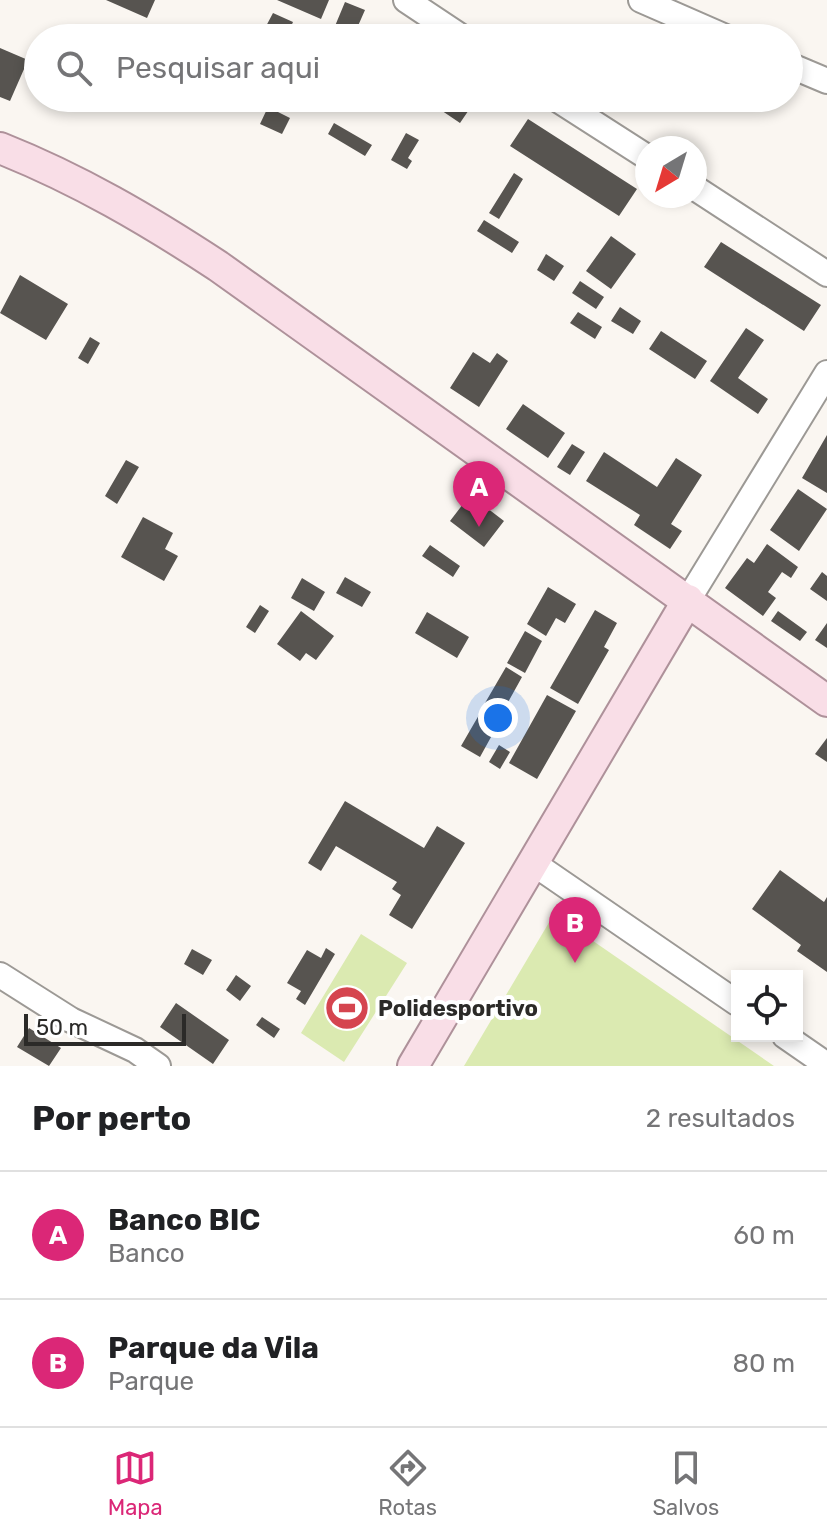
<!DOCTYPE html>
<html lang="pt">
<head>
<meta charset="utf-8">
<style>
  :root { --surface:#fff; --page:#f6f6f6; --text:#202124; --muted:#757577; --line:#e0e0e0; --accent:#db2777 }
  body { margin:0; font-family:Rubik,sans-serif; background:var(--page); color:var(--text) }
  .controls { position:absolute; right:24px; bottom:24px; display:grid; overflow:hidden; border-radius:0px; box-shadow:0 4px 12px #0003 }
  .controls button { width:72px; height:72px; display:grid; place-items:center; padding:0; border:0; border-bottom:2px solid var(--line); background:var(--surface); color:var(--text); font:40px sans-serif }
  .compass { position:absolute; left:635px; top:136px; width:72px; height:72px; border-radius:50%; background:var(--surface); box-shadow:0 4px 12px #0003; rotate:218deg }
  .scale { position:absolute; left:24px; bottom:20px; width:162px; box-sizing:border-box; padding-left:8px; border:4px solid #2b2a28; border-top:0; font-size:22px; line-height:28px; white-space:nowrap; color:#2b2a28; -webkit-text-stroke:6px #fff; paint-order:stroke }
  .you { position:absolute; left:498px; top:718px; width:28px; height:28px; margin:-20px; border:6px solid #fff; border-radius:50%; background:#1a73e8; box-shadow:0 0 0 12px #1a73e833 }
  .badge { display:grid; place-items:center; width:52px; height:52px; border-radius:50%; background:var(--accent); color:#fff; font-size:26px; font-weight:700 }
  .pin { position:absolute; translate:-50% -66px; filter:drop-shadow(0 2px 4px #0008) }
  .pin::after { content:''; position:absolute; top:42px; width:28px; height:24px; background:inherit; clip-path:polygon(0 0,100% 0,50% 100%) }
  .list { margin:0; padding:0; list-style:none }
  h2 { display:flex; justify-content:space-between; align-items:center; height:104px; margin:0; padding:0 32px; font-size:34px }
  h2 small { font-size:26px; font-weight:400; color:var(--muted) }
  .list li { display:grid; grid-template-columns:52px 1fr auto; gap:24px; align-items:center; box-sizing:border-box; height:128px; padding:0 32px; border-top:2px solid var(--line) }
  .list b { display:block; font-size:30px; white-space:nowrap }
  .list p { margin:0; font-size:26px; white-space:nowrap; color:var(--muted) }
  .list em { font-size:26px; font-style:normal; color:var(--muted) }
  .icon { flex:none; width:44px; height:44px; fill:none; stroke:currentColor; stroke-width:2; stroke-linecap:round; stroke-linejoin:round }
  .map { position:relative; flex:none; width:827px; height:1066px; overflow:hidden }
  .search { position:absolute; background:var(--surface); box-shadow:0 4px 12px #0003; left:24px; right:24px; top:24px; height:88px; display:flex; align-items:center; gap:20px; box-sizing:border-box; padding:0 28px; border-radius:44px; color:var(--muted); font-size:30px }
  .sheet { height:360px; background:var(--surface) }
  nav { display:flex; justify-content:space-around; align-items:center; box-sizing:border-box; height:112px; border-top:2px solid var(--line); background:var(--surface); font-size:22px; color:var(--muted) }
  nav a { display:grid; justify-items:center; gap:4px }
  nav .on { color:var(--accent) }
  .map>svg:first-child { display:block }
  .green { fill:#dbeab1 }
  .building { fill:#575450 }
  .lines { fill:none; stroke-linecap:round; stroke-linejoin:round }
  .minor-casing { stroke:#9c9995; stroke-width:28 }
  .major-casing { stroke:#ae919a; stroke-width:34 }
  .minor { stroke:#fff; stroke-width:24 }
  .major { stroke:#f9dee7; stroke-width:30 }
  .labels { text-anchor:middle; dominant-baseline:central; stroke-width:8; stroke-linejoin:round; paint-order:stroke }
  .poi-label { font-size:22px; font-weight:bold; fill:#2b2a28; stroke:#fff; text-anchor:start }
</style>
</head>
<body>
<div class="map">
<svg width="827" height="1066" viewBox="0 0 827 1066">
  <rect width="100%" height="100%" fill="#faf6f1"/>
  <!-- green -->
  <path class="green" d="M554 914 774 1066H464Z
    M361 934 407 963 344 1062 301 1033Z"/>
  <!-- building -->
  <path class="building" d="M106 0H155L147 18Z
    M277 0H329L321 19Z
    M345 2 365 10 354 35 335 26Z
    M273 13 293 22 286 38 264 30Z
    M297 30 315 38H293Z
    M0 48 28 60 10 101 0 97Z
    M423 98H477L460 123Z
    M268 107 290 118 282 134 260 124Z
    M528 119 637 189 619 216 510 146Z
    M334 123 372 145 365 156 328 134Z
    M406 133 419 140 408 158 412 161 407 169 391 160Z
    M514 173 523 179 499 219 489 213Z
    M484 220 519 242 512 253 477 231Z
    M611 236 636 254 611 289 586 271Z
    M721 242 821 305 804 331 704 267Z
    M546 254 564 266 554 281 537 270Z
    M20 275 68 304 46 340 0 313Z
    M580 281 604 297 596 309 572 293Z
    M620 307 641 321 633 334 611 321Z
    M578 312 602 327 595 339 570 323Z
    M746 328 764 340 738 378 768 399 758 414 710 381Z
    M661 331 707 361 695 379 649 349Z
    M90 337 100 343 88 364 78 358Z
    M473 352 490 363 497 353 508 361 479 407 450 388Z
    M523 404 565 433 548 458 506 429Z
    M827 435V493L802 478Z
    M572 444 585 452 570 475 557 467Z
    M604 452 657 487 676 458 702 475 671 524 682 531 670 549 634 525 640 515 586 481Z
    M126 460 139 467 117 504 105 496Z
    M798 489 827 509 799 551 770 530Z
    M470 495 504 521 484 547 450 521Z
    M143 517 173 533 165 549 178 556 164 581 121 557Z
    M767 544 798 567 791 578 782 572 768 592 776 598 763 616 725 588 747 558 754 563Z
    M430 545 460 566 453 577 422 556Z
    M822 572 827 576V601L810 589Z
    M345 577 371 592 362 607 336 593Z
    M302 578 325 592 314 611 291 598Z
    M548 587 576 604 565 623 556 618 546 636 527 624Z
    M260 605 269 611 255 633 246 627Z
    M595 610 617 623 604 647 609 650 578 704 550 688Z
    M301 611 334 636 316 660 306 653 300 661 277 644Z
    M778 611 807 632 800 641 771 621Z
    M427 612 469 637 457 658 415 633Z
    M827 623V648L815 640Z
    M525 631 542 641 525 673 507 663Z
    M506 667 522 677 502 713 485 703Z
    M547 695 576 711 537 779 509 763Z
    M483 708 501 719 480 757 461 746Z
    M827 738V762L815 754Z
    M499 745 510 752 500 769 489 762Z
    M345 801 424 848 437 826 465 843 412 929 389 915 401 895 392 889 397 882 336 846 321 871 308 863Z
    M780 870 824 902 827 897V972L797 951 801 945 752 909Z
    M326 948 335 954 305 1005 296 999 301 991 287 983 307 950 321 958Z
    M192 949 212 960 203 975 184 964Z
    M236 975 251 986 240 1001 226 990Z
    M176 1003 229 1040 213 1064 160 1027Z
    M262 1017 280 1029 274 1038 256 1025Z
    M29 1028 61 1048 49 1066 17 1047Z"/>
  <g class="lines">
    <!-- minor casing -->
    <g class="minor-casing">
      <path id="minor" d="M406 0 463 38
        M641 0 728 38
        M789 65 827 81
        M555 98 647 157
        M695 188 827 274
        M688 600 827 373
        M533 863 737 1003
        M0 975 71 1020 135 1050 158 1066
        M785 1036 827 1065"/>
    </g>
    <!-- major casing -->
    <g class="major-casing">
      <path id="major" d="M0 148C78 179 148 220 218 266L827 701
        M413 1066 688 600"/>
    </g>
    <!-- minor -->
    <use href="#minor" class="minor"/>
    <!-- major -->
    <use href="#major" class="major"/>
  </g>
  <!-- icons -->
  <defs>
    <g id="stadium-disc" transform="scale(2.3)"><circle r="9.5" fill="#d5454f" stroke="#fff"/><path d="M0-5a6.5 5 0 1 0 0 10a6.5 5 0 1 0 0-10ZM-3.5-1.8h7v3.6h-7Z" fill="#fff"/></g>
  </defs>
  <g fill-rule="evenodd">
    <use href="#stadium-disc" x="347" y="1008"/>
  </g>
  <g class="labels">
    <!-- poi labels -->
    <g class="poi-label">
      <text x="378" y="1008">Polidesportivo</text>
    </g>
  </g>
</svg>
<div class="controls">
<button><svg class="icon" aria-label="locate" viewBox="0 0 24 24"><circle cx="12" cy="12" r="6"/><path d="M12 2v4M12 18v4M2 12h4M18 12h4"/></svg></button>
</div>
<svg class="compass" viewBox="-18 -18 36 36"><path d="M0-13l5 13h-10z" fill="#e53935"/><path d="M0 13l5-13h-10z" fill="#757577"/></svg>
<div class="scale">50 m</div>
<div class="you"></div>
<div class="pin badge" style="left:479px;top:527px">A</div>
<div class="pin badge" style="left:575px;top:963px">B</div>
<div class="search"><svg class="icon" aria-label="search" viewBox="0 0 24 24"><circle cx="10" cy="10" r="6"/><path d="M15 15l6 6"/></svg>Pesquisar aqui</div>
</div>
<section class="sheet">
<h2>Por perto<small>2 resultados</small></h2>
<ul class="list">
<li><span class="badge">A</span><div><b>Banco BIC</b><p>Banco</p></div><em>60 m</em></li>
<li><span class="badge">B</span><div><b>Parque da Vila</b><p>Parque</p></div><em>80 m</em></li>
</ul>
</section>
<nav>
<a class="on"><svg class="icon" aria-label="map" viewBox="0 0 24 24"><path d="M3 6l6-2 6 2 6-2v14l-6 2-6-2-6 2zM9 4v14M15 6v14"/></svg>Mapa</a>
<a><svg class="icon" aria-label="directions" viewBox="0 0 24 24"><path d="M12 3l9 9-9 9-9-9zM9 14v-3h6M13 9l2 2-2 2"/></svg>Rotas</a>
<a><svg class="icon" aria-label="saved" viewBox="0 0 24 24"><path d="M7 4h10v16l-5-4-5 4z"/></svg>Salvos</a>
</nav>
</body>
</html>
